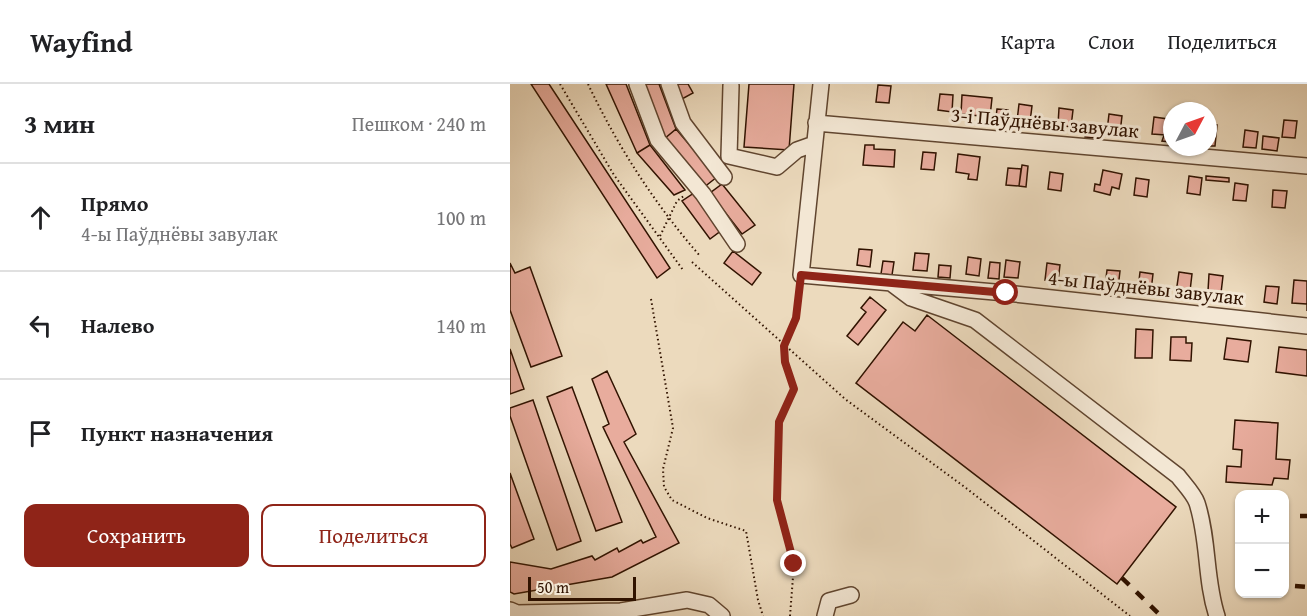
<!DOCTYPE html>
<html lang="ru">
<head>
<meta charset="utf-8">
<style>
  :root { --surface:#fff; --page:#f2f2f2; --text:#202124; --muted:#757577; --line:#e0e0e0; --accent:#8f2418 }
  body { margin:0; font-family:"Gentium Book Plus",serif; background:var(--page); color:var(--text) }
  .controls { position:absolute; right:18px; bottom:18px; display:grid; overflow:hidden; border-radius:12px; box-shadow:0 2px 4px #0004 }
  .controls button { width:54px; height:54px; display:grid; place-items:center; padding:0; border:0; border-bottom:2px solid var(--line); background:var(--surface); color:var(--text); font:30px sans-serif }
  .compass { position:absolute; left:653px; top:18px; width:54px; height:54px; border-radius:50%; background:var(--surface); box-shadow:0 2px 4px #0004; rotate:49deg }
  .scale { position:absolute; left:18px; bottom:15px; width:108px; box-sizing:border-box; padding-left:6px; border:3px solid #311300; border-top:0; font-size:16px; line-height:21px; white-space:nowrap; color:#311300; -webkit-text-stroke:4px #f3e7d4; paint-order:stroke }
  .stop { position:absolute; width:18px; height:18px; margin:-14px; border:4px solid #8f2418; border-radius:50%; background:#fff }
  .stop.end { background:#8f2418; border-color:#fff; box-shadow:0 2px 6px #0008 }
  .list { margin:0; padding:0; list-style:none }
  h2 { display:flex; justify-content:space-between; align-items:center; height:78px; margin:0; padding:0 24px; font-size:26px }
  h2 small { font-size:20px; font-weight:400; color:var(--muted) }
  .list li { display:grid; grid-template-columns:39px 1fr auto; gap:18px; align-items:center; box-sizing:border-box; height:108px; padding:0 24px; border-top:2px solid var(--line) }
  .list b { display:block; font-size:22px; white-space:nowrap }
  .list p { margin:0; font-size:20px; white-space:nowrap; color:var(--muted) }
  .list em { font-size:20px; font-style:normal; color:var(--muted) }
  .actions { display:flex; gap:12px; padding:18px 24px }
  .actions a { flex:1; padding:14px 0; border:2px solid var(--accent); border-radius:12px; text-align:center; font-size:21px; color:var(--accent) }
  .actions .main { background:var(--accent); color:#fff }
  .icon { flex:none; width:33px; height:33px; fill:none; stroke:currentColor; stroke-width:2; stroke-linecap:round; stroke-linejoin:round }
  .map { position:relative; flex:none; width:797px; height:532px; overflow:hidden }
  header { display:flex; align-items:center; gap:36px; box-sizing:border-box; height:84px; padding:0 30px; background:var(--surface); border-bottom:2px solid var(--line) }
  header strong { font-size:28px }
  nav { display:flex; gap:33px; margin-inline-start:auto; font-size:21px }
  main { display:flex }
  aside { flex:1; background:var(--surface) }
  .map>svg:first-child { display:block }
  .building { fill:#e8ac9d; stroke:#311300; stroke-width:1.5 }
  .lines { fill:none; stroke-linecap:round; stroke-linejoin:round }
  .minor-casing { stroke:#60452f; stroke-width:18 }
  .path { stroke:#311300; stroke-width:2; stroke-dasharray:1.5 3; stroke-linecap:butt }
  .minor { stroke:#f3e7d4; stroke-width:15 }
  .rail { stroke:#311300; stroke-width:4.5; stroke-dasharray:10 10; stroke-linecap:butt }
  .route { stroke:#8f2418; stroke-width:8 }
  .labels { text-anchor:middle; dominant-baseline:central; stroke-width:6; stroke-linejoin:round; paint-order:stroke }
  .street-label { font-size:20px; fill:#311300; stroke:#f3e7d4 }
</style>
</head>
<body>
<header>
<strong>Wayfind</strong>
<nav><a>Карта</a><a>Слои</a><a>Поделиться</a></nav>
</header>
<main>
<aside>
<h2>3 мин<small>Пешком · 240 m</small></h2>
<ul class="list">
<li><svg class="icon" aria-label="ahead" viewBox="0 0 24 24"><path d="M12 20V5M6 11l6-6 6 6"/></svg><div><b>Прямо</b><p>4-ы Паўднёвы завулак</p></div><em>100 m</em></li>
<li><svg class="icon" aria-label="left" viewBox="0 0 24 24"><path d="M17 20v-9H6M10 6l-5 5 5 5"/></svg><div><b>Налево</b></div><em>140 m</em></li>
<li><svg class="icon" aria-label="arrive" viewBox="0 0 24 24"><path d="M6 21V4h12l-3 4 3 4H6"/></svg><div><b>Пункт назначения</b></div></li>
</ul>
<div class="actions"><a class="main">Сохранить</a><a>Поделиться</a></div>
</aside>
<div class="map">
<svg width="797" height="532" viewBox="0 0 797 532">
  <rect width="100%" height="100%" fill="#ecdabd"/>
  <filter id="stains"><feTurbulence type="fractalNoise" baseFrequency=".00333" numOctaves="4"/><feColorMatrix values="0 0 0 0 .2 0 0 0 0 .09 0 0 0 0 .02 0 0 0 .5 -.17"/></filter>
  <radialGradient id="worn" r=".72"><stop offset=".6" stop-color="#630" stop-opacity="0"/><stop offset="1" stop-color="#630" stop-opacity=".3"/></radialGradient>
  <!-- building -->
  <path class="building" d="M21 0H39L160 184 147 194Z
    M96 0H116L140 61 127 69Z
    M134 0H149L166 45 154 55Z
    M164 0H178L183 9 172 15Z
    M239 0H284L279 66 234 63Z
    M368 1 381 2 379 19 366 18Z
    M430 10 443 11 442 28 428 26Z
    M452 11 482 14 480 33 451 30Z
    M509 20 522 22 520 38 507 37Z
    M549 24 563 26 561 43 548 41Z
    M487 25 498 26 497 42 485 41Z
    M599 30 612 32 610 49 597 47Z
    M644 33 658 35 656 51 642 50Z
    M774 36 787 37 785 54 772 53Z
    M698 40 707 41 705 62H698Z
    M576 43 588 44 587 54 575 53Z
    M657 43H661L660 58 652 57Z
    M166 45 207 93 193 104 154 55Z
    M735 46 748 48 746 64 733 63Z
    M753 52 769 54 767 67 752 65Z
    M140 61 175 106 164 111 127 69Z
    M355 61H364V65L385 66 384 83 353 81Z
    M413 68 426 69 424 86 411 85Z
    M448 70 470 73 467 96 458 95 459 90 446 88Z
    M512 81 518 82 516 103 509 102Z
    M498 84 511 85 509 102 496 101Z
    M593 86 612 90 609 105 602 103 600 111 584 107 585 100 590 101Z
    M540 88 553 90 551 107 538 105Z
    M679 92 692 94 690 111 677 109Z
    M696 92 719 94V98L696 96Z
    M626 94 639 96 637 113 624 111Z
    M725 99 738 101 736 117 723 116Z
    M212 100 245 141 232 150 200 109Z
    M763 106 777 107 775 124 762 123Z
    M184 109 212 146 200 155 172 117Z
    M349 165 362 166 360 183 347 181Z
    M223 167 251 189 242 201 214 179Z
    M405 169 419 170 417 187 403 186Z
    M458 173 471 175 469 192 456 190Z
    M496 176 510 178 508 194 494 193Z
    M373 177 384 178 382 191 371 190Z
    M480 178 490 179 489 195 478 194Z
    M0 179 5 189 20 183 52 272 21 283 0 226Z
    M537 179 550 181 548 198 535 196Z
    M429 181 441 182 440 194 428 193Z
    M597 186 610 187 608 204 595 202Z
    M630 188 643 190 641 207 628 205Z
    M669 188 682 190 680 207 667 202Z
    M699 190 713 192 711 209 698 207Z
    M784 196 797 197V227V220L782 219Z
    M756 202 769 203 767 220 754 218Z
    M360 213 376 226 348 261 337 252 356 228 351 224Z
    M417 231 666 423 607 500 346 299 393 238 405 247Z
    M626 245 643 246 642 274H625Z
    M661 253H676V259H682L681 277 660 276Z
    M717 254 741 257 738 278 714 275Z
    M769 263 797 266V292L766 288Z
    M0 265 14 305 0 310Z
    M97 287 126 350 114 358 169 459 102 493 4 510 0 508V478L41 485 82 472 85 476 107 464 109 468 131 456 133 459 146 453 93 343 99 340 82 295Z
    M62 303 112 438 86 447 37 313Z
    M23 316 71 457 47 466 0 332V324Z
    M725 336 768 339 766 375 780 376 778 395 764 394 762 401 716 398 717 382 731 383 732 366 723 365Z
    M0 389 24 455 2 464 0 460Z"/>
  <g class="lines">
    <!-- minor casing -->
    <g class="minor-casing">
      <path id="minor" d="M127 0 148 56 193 110 227 160
        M159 0 173 39 214 93
        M311 0 291 191 496 209 797 242
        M221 2 219 72 267 83 287 66 304 60
        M306 39 797 82
        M381 199 401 214 465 236 668 392C674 400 684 410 687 419 699 456 695 496 707 532
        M0 526 7 529 111 527 177 516 199 521 212 532
        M315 532 319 517 341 511"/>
    </g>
    <!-- path -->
    <path class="path" d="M50 0 104 91 173 186
      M78 0C108 63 144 119 190 172
      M150 152 167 117 175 111
      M182 178 335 315 456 404 620 532
      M141 215 163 344 153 385 154 403 162 416 197 434 236 447 248 516 253 532
      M280 532 284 480 267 415 269 338 284 305 275 278 274 262 286 234 289 206"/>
    <!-- minor -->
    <use href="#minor" class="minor"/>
    <!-- rail -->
    <path class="rail" d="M790 432H797
      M612 494 651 532
      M785 502 797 503"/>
  </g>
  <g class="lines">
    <!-- route -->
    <path class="route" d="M284 480 267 416 269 338 284 305 275 278 274 262 286 234 291 191 496 209"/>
  </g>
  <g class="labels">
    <!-- street labels -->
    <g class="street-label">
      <text transform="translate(535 38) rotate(5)">3-і Паўднёвы завулак</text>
      <text transform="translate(636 203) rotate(6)">4-ы Паўднёвы завулак</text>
    </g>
  </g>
  <rect width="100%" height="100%" filter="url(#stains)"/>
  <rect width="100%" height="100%" fill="url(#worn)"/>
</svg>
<div class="controls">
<button>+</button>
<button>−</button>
</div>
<svg class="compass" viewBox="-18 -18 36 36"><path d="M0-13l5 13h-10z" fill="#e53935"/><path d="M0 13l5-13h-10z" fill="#757577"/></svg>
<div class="scale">50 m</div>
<div class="stop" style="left:496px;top:209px"></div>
<div class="stop end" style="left:284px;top:480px"></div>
</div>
</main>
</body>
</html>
